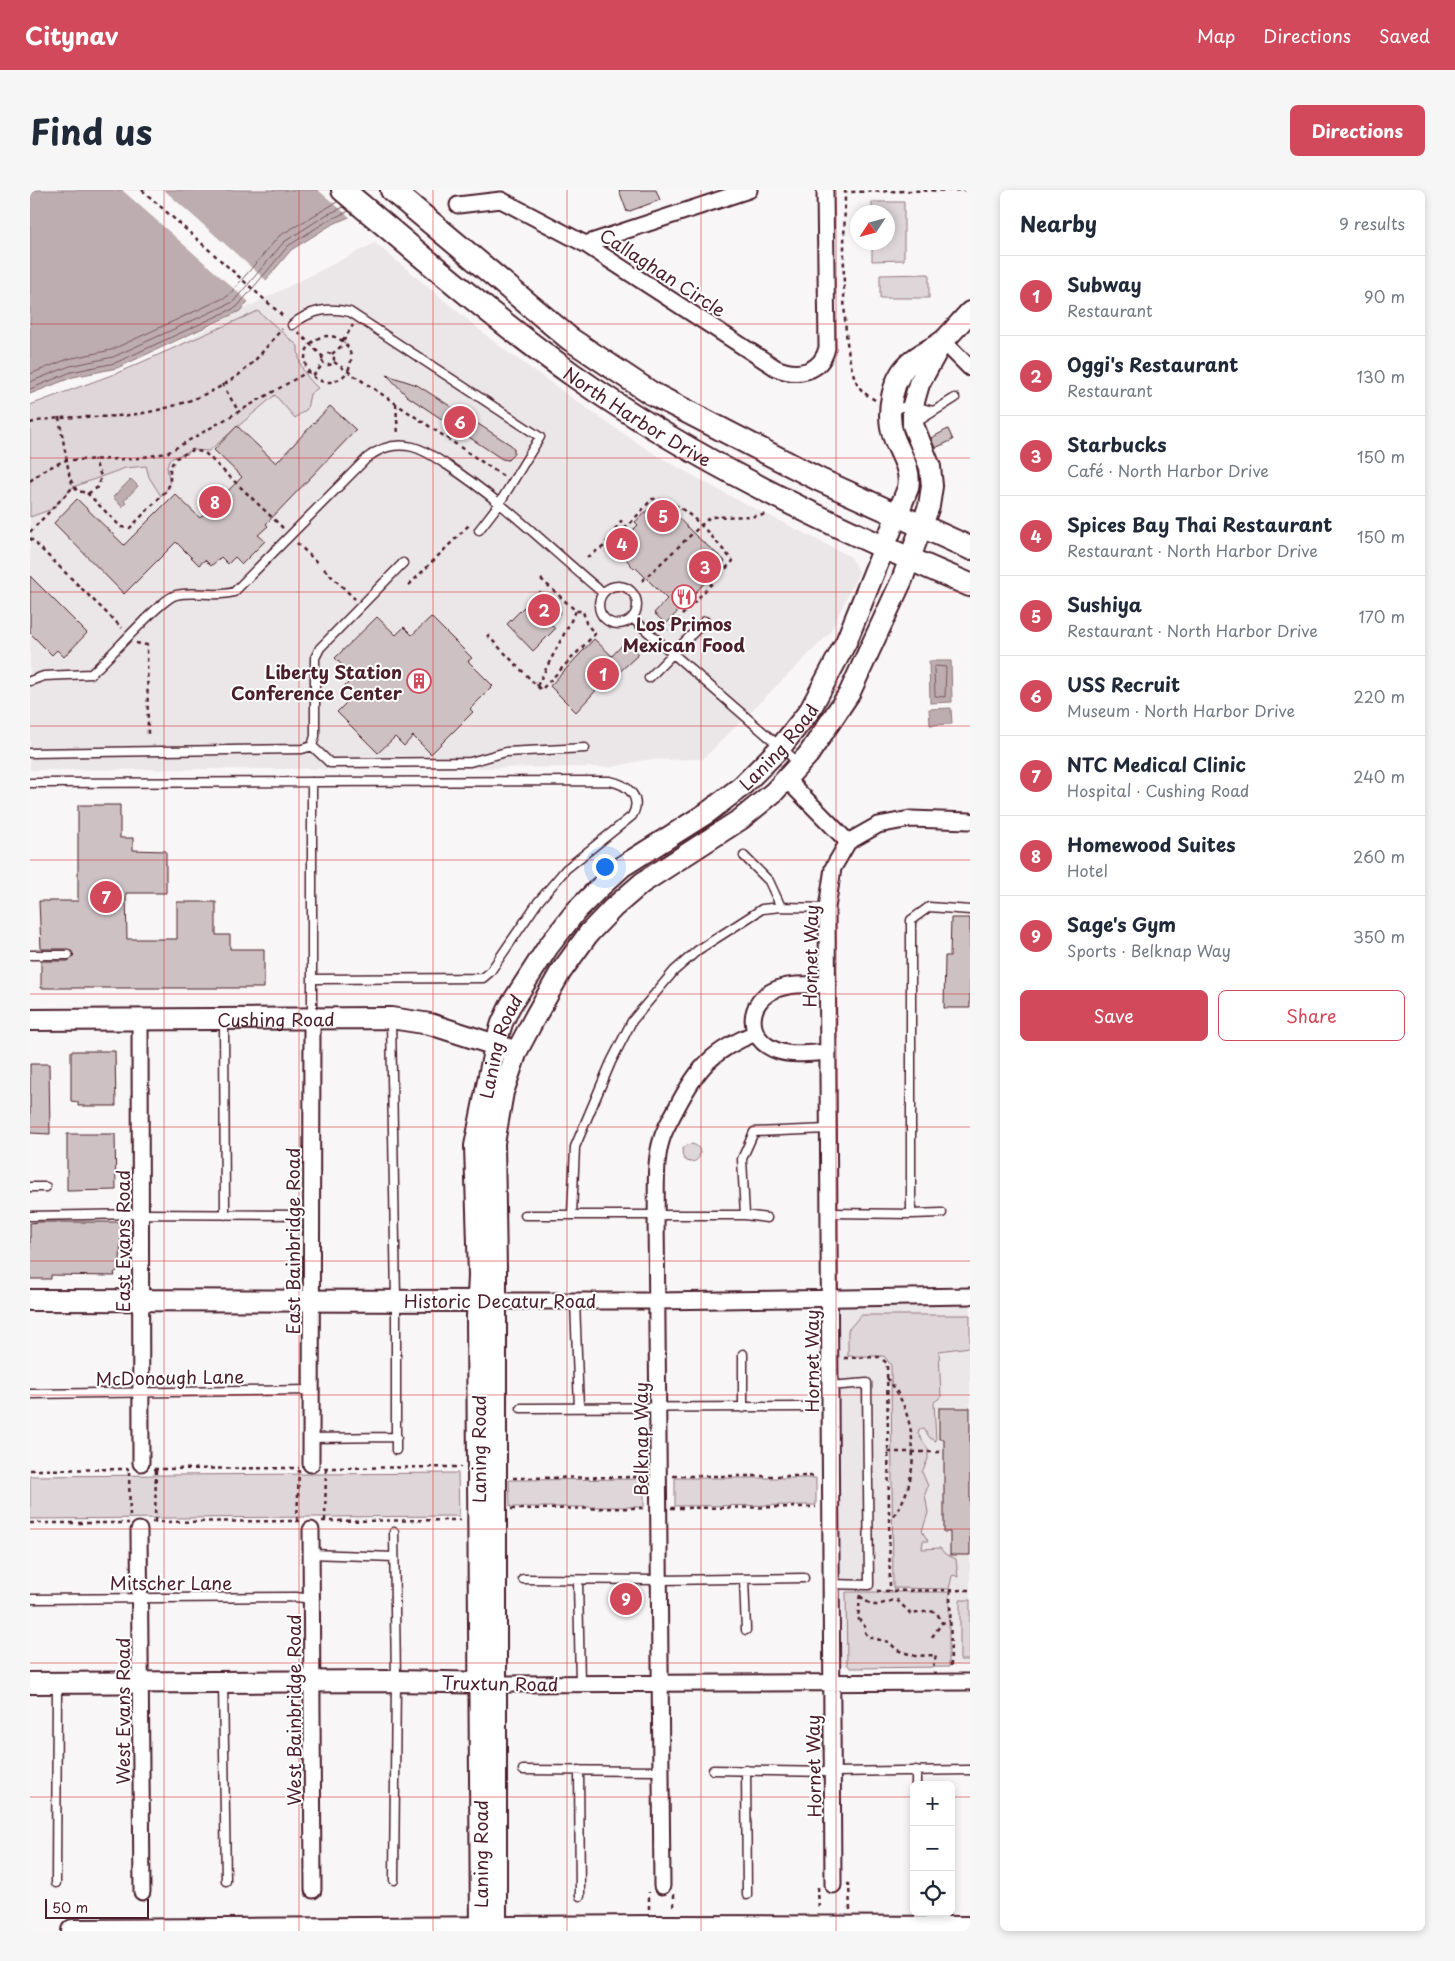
<!DOCTYPE html>
<html lang="en">
<head>
<meta charset="utf-8">
<style>
  :root { --surface:#fff; --page:#f6f6f7; --text:#1f2937; --muted:#747a83; --line:#e0e1e3; --accent:#d1495b }
  body { margin:0; font-family:"Playpen Sans",sans-serif; background:var(--page); color:var(--text) }
  .controls { position:absolute; right:15px; bottom:15px; display:grid; overflow:hidden; border-radius:8px; box-shadow:0 2px 8px #0003 }
  .controls button { width:45px; height:45px; display:grid; place-items:center; padding:0; border:0; border-bottom:1px solid var(--line); background:var(--surface); color:var(--text); font:25px sans-serif }
  .compass { position:absolute; left:820px; top:15px; width:45px; height:45px; border-radius:50%; background:var(--surface); box-shadow:0 2px 8px #0003; rotate:234deg }
  .scale { position:absolute; left:15px; bottom:12px; width:104px; box-sizing:border-box; padding-left:5px; border:2px solid #4a1f2b; border-top:0; font-size:14px; line-height:18px; white-space:nowrap; color:#4a1f2b; -webkit-text-stroke:4px #fff; paint-order:stroke }
  .you { position:absolute; left:574px; top:676px; width:18px; height:18px; margin:-12px; border:4px solid #fff; border-radius:50%; background:#1a73e8; box-shadow:0 0 0 8px #1a73e833 }
  .badge { display:grid; place-items:center; width:32px; height:32px; border-radius:50%; background:var(--accent); color:#fff; font-size:16px; font-weight:700 }
  .pin { position:absolute; translate:-50% -50%; border:2px solid #fff; box-shadow:0 1px 5px #0006 }
  .list { margin:0; padding:0; list-style:none }
  h2 { display:flex; justify-content:space-between; align-items:center; height:65px; margin:0; padding:0 20px; font-size:21px }
  h2 small { font-size:16px; font-weight:400; color:var(--muted) }
  .list li { display:grid; grid-template-columns:32px 1fr auto; gap:15px; align-items:center; box-sizing:border-box; height:80px; padding:0 20px; border-top:1px solid var(--line) }
  .list b { display:block; font-size:19px; white-space:nowrap }
  .list p { margin:0; font-size:16px; white-space:nowrap; color:var(--muted) }
  .list em { font-size:16px; font-style:normal; color:var(--muted) }
  .actions { display:flex; gap:10px; padding:15px 20px }
  .actions a { flex:1; padding:11px 0; border:1px solid var(--accent); border-radius:8px; text-align:center; font-size:18px; color:var(--accent) }
  .actions .main { background:var(--accent); color:#fff }
  .icon { flex:none; width:28px; height:28px; fill:none; stroke:currentColor; stroke-width:2; stroke-linecap:round; stroke-linejoin:round }
  .map { position:relative; flex:none; width:940px; height:1741px; overflow:hidden; border-radius:8px }
  header { display:flex; align-items:center; gap:30px; box-sizing:border-box; height:70px; padding:0 25px; background:var(--accent); color:#fff }
  header strong { font-size:24px }
  nav { display:flex; gap:28px; margin-inline-start:auto; font-size:18px }
  .intro { display:flex; align-items:center; justify-content:space-between; box-sizing:border-box; height:120px; padding:0 30px }
  h1 { margin:0; font-size:35px }
  .button { padding:12px 22px; border-radius:8px; background:var(--accent); color:#fff; font-size:18px; font-weight:700 }
  main { display:flex; gap:30px; padding:0 30px }
  aside { flex:1; background:var(--surface); border-radius:8px; box-shadow:0 2px 8px #0003 }
  .map>svg:first-child { display:block }
  .built { fill:#ebe6e8 }
  .green { fill:#ded6d9; stroke:#947a82 }
  .water { fill:#bdadb0; stroke:#8f747b }
  .pier { fill:#f8f6f7 }
  .lines { fill:none; stroke-linecap:round; stroke-linejoin:round }
  .shore { stroke:#785860; stroke-width:1 }
  .building { fill:#cdc1c4; stroke:#4a1f2b }
  .lane-casing { stroke:#4a1f2b; stroke-width:11 }
  .street-casing { stroke:#4a1f2b; stroke-width:19 }
  .secondary-casing { stroke:#4a1f2b; stroke-width:24 }
  .primary-casing { stroke:#4a1f2b; stroke-width:26 }
  .path { stroke:#4a1f2b; stroke-width:2.5; stroke-dasharray:4 4; stroke-linecap:butt }
  .lane { stroke:#fff; stroke-width:8 }
  .street { stroke:#fff; stroke-width:15 }
  .secondary { stroke:#fff; stroke-width:20 }
  .primary { stroke:#fff; stroke-width:22 }
  .grid { fill:none; stroke:#d62828; stroke-width:1; stroke-opacity:0.55 }
  .labels { text-anchor:middle; dominant-baseline:central; stroke-width:4; stroke-linejoin:round; paint-order:stroke }
  .street-label { font-size:18px; fill:#4a1f2b; stroke:#fff }
  .poi-label { font-size:18px; font-weight:bold; fill:#4a1f2b; stroke:#fff }
</style>
</head>
<body>
<header>
<strong>Citynav</strong>
<nav><a>Map</a><a>Directions</a><a>Saved</a></nav>
</header>
<div class="intro"><h1>Find us</h1><a class="button">Directions</a></div>
<main>
<div class="map">
<svg width="940" height="1741" viewBox="0 0 940 1741">
  <rect width="100%" height="100%" fill="#f8f6f7"/>
  <filter id="ink" filterUnits="userSpaceOnUse"><feTurbulence type="fractalNoise" baseFrequency=".02" numOctaves="2"/><feDisplacementMap in="SourceGraphic" scale="10" xChannelSelector="R" yChannelSelector="G"/><feConvolveMatrix kernelMatrix="1 2 1 2 8 2 1 2 1" color-interpolation-filters="sRGB"/></filter>
  <g filter="url(#ink)">
    <!-- built -->
    <path class="built" d="M345 53 468 155 570 228 626 265 698 305 821 367 829 382 799 444 673 569 614 570 582 577 0 580V235L210 121Z
      M809 1115H940V1476H809Z"/>
    <!-- green -->
    <path class="green" d="M842 12H874V70L842 71V53L858 52V22H842Z
      M899 84V108H850V85Z
      M228 121 268 156C268 175 274 185 288 198L280 204 277 219 265 228 245 205 179 261 163 260 140 269 137 277 140 296 131 306 119 287 116 276 95 278 43 297 22 319 0 327V215L87 183Z
      M652 963a9 9 0 1 1 18 0a9 9 0 1 1-18 0Z
      M831 1125H940V1157L909 1161 911 1207 904 1212 906 1251 900 1248 894 1239H889L888 1244 898 1259V1269L892 1282 898 1296 895 1304 898 1323 892 1341 898 1351H893L892 1359 910 1358 915 1364 926 1369 928 1387 924 1385 922 1386 919 1399 863 1398 861 1175 854 1166H818V1140Z
      M428 1283 429 1326 0 1329V1286Z
      M645 1288H786V1315L645 1316Z
      M614 1289V1317H480L479 1290Z
      M816 1402H919V1477L820 1478 817 1474Z
      M930 1410H940V1470H930Z"/>
    <!-- water -->
    <path class="water" d="M0 0H380L301 35 261 60 210 121 87 178 43 187 0 204Z
      M101 289 108 296 94 311 96 313 92 317 83 307Z
      M899 471H921L922 512 900 513Z
      M921 518 922 534 900 535 899 519Z"/>
    <!-- pier -->
    <path class="pier" d="M92 0H134L238 92 220 113Z
      M288 0H382L322 29Z"/>
    <g class="lines">
      <!-- shore -->
      <path class="shore" d="M0 184 38 169 81 160 198 106 249 46 307 12
        M0 192 40 176 83 167 203 112 254 52 296 25 314 17
        M0 199 41 182 85 173 207 117 258 56 299 30 319 21
        M906 476 916 477 915 507 905 506 904 478Z"/>
    </g>
    <!-- building -->
    <path class="building" d="M589 0H626L630 10 597 22Z
      M357 185 387 195 481 255 484 259V264L478 270 472 269 377 206Z
      M300 216 326 240 236 334 238 336 228 345 235 351 212 374 205 367 198 374 191 367 181 376 175 370 169 375 146 352 94 404 24 333 47 309 94 355 145 304 170 328 212 287 184 260 207 236 246 273Z
      M918 239 923 250 905 258 901 248Z
      M632 311 665 345 695 371 636 434 624 423 637 409 605 377 604 379 586 356 608 335 605 332 623 315 625 317Z
      M0 386 57 443 34 467 27 460 22 465 0 443Z
      M510 401 531 422 520 433 525 439 503 461 477 434Z
      M347 427 366 445 374 437 382 445 401 427 442 468 438 471 463 496 440 519 443 522 401 564 383 546 374 556 365 547 348 563 307 522 324 505 315 496 324 487 305 468Z
      M564 449 582 466 595 452 609 464 574 496 572 494 546 522 520 496Z
      M48 615H90V648H103V660L136 661V703H96L97 749H147V712H186V745H200V759H234V798H11V771H38L44 765 38 759H11L9 711H48Z
      M921 728H940V818H914L915 766H920Z
      M41 861H85L86 916H48V912L41 911Z
      M0 874H19L20 944 0 943Z
      M37 944H85L86 1000 37 1001Z
      M9 1032H91L90 1076 88 1080 84 1083 85 1086 21 1085V1089H0V1033Z
      M909 1218H940V1365H920V1342H914V1249H909Z"/>
    <g class="lines">
      <!-- lane casing -->
      <g class="lane-casing">
        <path id="lane" d="M262 135C280 120 297 117 320 122L510 247 469 314 449 340
          M862 219C876 214 890 218 904 221
          M885 233 925 208
          M569 415a19 19 0 1 1 38 0a19 19 0 1 1-38 0Z
          M602 428 770 574
          M619 488 675 431
          M0 491 14 486 61 484C79 469 130 409 146 405 165 400 185 408 204 402L337 268C351 257 365 253 383 257 395 260 406 268 417 275 473 311 521 360 573 403
          M282 556 300 573 440 572 476 562 555 558
          M0 563 272 559 282 556 285 546V468L290 458 373 373
          M0 593 579 591C597 594 613 607 602 626L536 679 508 712 460 782 453 788 282 789
          M714 666 739 691 751 717
          M0 765H38
          M282 827V592
          M194 830 195 1025
          M361 830 366 1109V1260
          M0 997H16
          M799 1023 881 1024
          M912 1023 881 1024V730L899 717 940 720
          M542 1024 545 957 581 872 602 831 644 781 668 760 732 719 751 717 797 718
          M495 1025H715L737 1028
          M715 1025 712 969 724 942 798 939
          M0 1026 110 1024 281 1025
          M545 1111 549 1218
          M799 1196 837 1193 839 1395 800 1394
          M0 1204 280 1200
          M491 1218 775 1217
          M713 1218V1164
          M279 1248 367 1247
          M364 1342 366 1491 364 1690
          M281 1364 364 1367
          M493 1389 630 1390 774 1388
          M714 1389 716 1440
          M548 1390 550 1494
          M0 1409 266 1407 282 1409
          M193 1493 196 1691
          M493 1580 631 1581
          M549 1580 550 1706
          M683 1580 802 1582 940 1580
          M716 1580 717 1705
          M886 1580V1595
          M26 1693 27 1495"/>
      </g>
      <!-- street casing -->
      <g class="street-casing">
        <path id="street" d="M428 15 471 10 555 54 746 178C767 187 791 183 797 158L795 0
          M555 54 719 0
          M913 151 940 178
          M756 589 818 652
          M798 795C782 795 762 793 747 799 715 811 715 850 748 861 763 866 782 863 798 862
          M110 829 111 1273
          M466 1111H628L940 1106
          M281 1274 282 827
          M109 1340 112 1702
          M281 1340 283 1700
          M466 1494 940 1492
          M803 1695 797 718 803 678 818 652 848 635 880 629 940 631
          M632 1696 626 1025C627 1001 624 972 632 948 635 938 642 927 647 917 668 877 683 860 726 843"/>
      </g>
      <!-- secondary casing -->
      <g class="secondary-casing">
        <g id="secondary">
          <path id="s1" d="M0 830 361 828 400 834 478 859"/>
          <path d="M0 1110 461 1111"/>
          <path d="M0 1493 366 1491 462 1493"/>
          <path id="s2" d="M451 1741 447 1126 449 1086 445 956 465 856 472 833 480 816 518 757 546 721 569 698 593 676 677 623 712 596 750 558 780 520 816 452 878 298C882 278 869 263 863 245 856 222 862 186 882 171 891 163 904 158 914 150 923 142 931 131 940 122"/>
          <path d="M466 1741V1080L464 953 473 902 487 861 505 827 530 783 559 743 583 718 612 693 711 629 744 602 778 565 819 504 872 390 899 316 902 296 900 277 883 235V215L889 194 912 152"/>
        </g>
      </g>
      <!-- primary casing -->
      <g class="primary-casing">
        <g id="primary">
          <path id="s3" d="M313 0C388 63 463 128 543 185 667 272 801 336 940 395"/>
          <path d="M362 0 540 149 621 203 790 290 940 358"/>
          <path d="M43 1741 631 1737 940 1738"/>
        </g>
      </g>
      <!-- path -->
      <path class="path" d="M112 0 254 127
        M268 142 293 167
        M275 169a23 23 0 1 1 46 0a23 23 0 1 1-46 0Z
        M313 151 323 135
        M292 169a6 6 0 1 1 12 0a6 6 0 1 1-12 0Z
        M302 164 315 153
        M304 172 473 286
        M283 186 294 173
        M192 194 209 222
        M845 210C838 206 831 201 828 195 808 159 815 47 815 2L940 0
        M366 214 368 245
        M29 227 40 289 47 301 59 303 68 297 71 286 64 269
        M0 233C33 224 66 229 99 225 138 221 191 203 219 176 231 165 241 151 252 139
        M0 291 14 280 36 270 102 269 137 263 279 181
        M57 303 91 337 100 338 137 300 140 293V277L146 268 163 260 175 263 253 338
        M0 342 43 297
        M0 348 92 438
        M267 353 289 374
        M557 367 573 357 591 331 597 337 622 309C654 308 683 349 703 371L638 440
        M294 379 325 409
        M612 391 680 327 730 326 738 323
        M379 395 439 335
        M457 445 511 500 565 444 556 433 553 421H546L511 389
        M106 453 117 455 118 546
        M507 496 546 421
        M814 1168 849 1167 857 1173 860 1401
        M857 1188C889 1225 893 1295 859 1331
        M858 1262H914
        M294 1278 431 1277
        M124 1279 269 1278
        M0 1280 99 1279
        M99 1282 100 1329
        M643 1286H787
        M483 1288 615 1287
        M641 1318 786 1317
        M481 1319 616 1318
        M267 1331 269 1280
        M292 1331 431 1330
        M295 1331 296 1278
        M122 1332 271 1331
        M125 1332 126 1279
        M0 1333H99
        M920 1400 921 1479
        M847 1401 940 1400
        M830 1405C828 1413 831 1419 827 1427L836 1438 835 1442 838 1447 859 1452 867 1460 885 1466 906 1465 903 1478
        M830 1406C849 1423 849 1411 867 1410L881 1424 900 1421 907 1423 912 1433
        M902 1447 912 1433 920 1431
        M817 1694H819L820 1721
        M788 1697 789 1721
        M644 1704V1719
        M619 1719V1702"/>
      <!-- lane -->
      <use href="#lane" class="lane"/>
      <!-- street -->
      <use href="#street" class="street"/>
      <!-- secondary -->
      <use href="#secondary" class="secondary"/>
      <!-- primary -->
      <use href="#primary" class="primary"/>
    </g>
  </g>
  <!-- grid -->
  <path class="grid" d="M134 0V1741M269 0V1741M403 0V1741M537 0V1741M671 0V1741M806 0V1741M0 134H940M0 268H940M0 402H940M0 536H940M0 670H940M0 804H940M0 937H940M0 1071H940M0 1205H940M0 1339H940M0 1473H940M0 1607H884M921 1607H940"/>
  <!-- icons -->
  <defs>
    <g id="restaurant-ring" transform="scale(1.25)"><circle r="9.5" fill="#fff" stroke="#d1495b" stroke-width="1.5"/><path d="M-5-6h1v4h1v-4h1v4h1v-4h1v5L-1.5 .5V6h-2V.5L-5-1ZM5-6V6H3V1.5H1.5Q1.5-4 5-6Z" fill="#d1495b"/></g>
    <g id="building-ring" transform="scale(1.25)"><circle r="9.5" fill="#fff" stroke="#d1495b" stroke-width="1.5"/><path d="M-4-6H4V6H1V3H-1V6H-4ZM-2.5-4.3h1.7v1.8h-1.7ZM.8-4.3h1.7v1.8H.8ZM-2.5-1h1.7V.8h-1.7ZM.8-1h1.7V.8H.8Z" fill="#d1495b"/></g>
  </defs>
  <g fill-rule="evenodd">
    <use href="#restaurant-ring" x="654" y="407"/>
    <use href="#building-ring" x="389" y="491"/>
  </g>
  <g class="labels">
    <!-- street labels -->
    <g class="street-label">
      <text transform="translate(633 82) rotate(33)">Callaghan Circle</text>
      <text stroke="none"><textPath href="#s3" startOffset="372">North Harbor Drive</textPath></text>
      <text stroke="none"><textPath href="#s2" startOffset="1308">Laning Road</textPath></text>
      <text transform="translate(780 766) rotate(-89)">Hornet Way</text>
      <text stroke="none"><textPath href="#s1" startOffset="246">Cushing Road</textPath></text>
      <text stroke="none"><textPath href="#s2" startOffset="888">Laning Road</textPath></text>
      <text transform="translate(92 1051) rotate(-90)">East Evans Road</text>
      <text transform="translate(262 1051) rotate(-90)">East Bainbridge Road</text>
      <text x="470" y="1110">Historic Decatur Road</text>
      <text transform="translate(781 1171) rotate(-90)">Hornet Way</text>
      <text transform="translate(140 1187) rotate(-1)">McDonough Lane</text>
      <text transform="translate(610 1249) rotate(-90)">Belknap Way</text>
      <text transform="translate(448 1259) rotate(-90)">Laning Road</text>
      <text x="141" y="1392">Mitscher Lane</text>
      <text transform="translate(470 1493) rotate(1)">Truxtun Road</text>
      <text transform="translate(263 1520) rotate(-90)">West Bainbridge Road</text>
      <text transform="translate(92 1521) rotate(-90)">West Evans Road</text>
      <text transform="translate(783 1576) rotate(-91)">Hornet Way</text>
      <text transform="translate(450 1664) rotate(-90)">Laning Road</text>
    </g>
    <!-- poi labels -->
    <g class="poi-label">
      <text x="654" y="433">Los Primos<tspan x="654" dy="21">Mexican Food</tspan></text>
      <text x="372" y="481" text-anchor="end">Liberty Station<tspan x="372" dy="21">Conference Center</tspan></text>
    </g>
  </g>
</svg>
<div class="controls">
<button>+</button>
<button>−</button>
<button><svg class="icon" aria-label="locate" viewBox="0 0 24 24"><circle cx="12" cy="12" r="6"/><path d="M12 2v4M12 18v4M2 12h4M18 12h4"/></svg></button>
</div>
<svg class="compass" viewBox="-18 -18 36 36"><path d="M0-13l5 13h-10z" fill="#e53935"/><path d="M0 13l5-13h-10z" fill="#747a83"/></svg>
<div class="scale">50 m</div>
<div class="you"></div>
<div class="pin badge" style="left:573px;top:484px">1</div>
<div class="pin badge" style="left:514px;top:420px">2</div>
<div class="pin badge" style="left:675px;top:377px">3</div>
<div class="pin badge" style="left:592px;top:354px">4</div>
<div class="pin badge" style="left:633px;top:326px">5</div>
<div class="pin badge" style="left:430px;top:232px">6</div>
<div class="pin badge" style="left:76px;top:707px">7</div>
<div class="pin badge" style="left:185px;top:312px">8</div>
<div class="pin badge" style="left:596px;top:1409px">9</div>
</div>
<aside>
<h2>Nearby<small>9 results</small></h2>
<ul class="list">
<li><span class="badge">1</span><div><b>Subway</b><p>Restaurant</p></div><em>90 m</em></li>
<li><span class="badge">2</span><div><b>Oggi's Restaurant</b><p>Restaurant</p></div><em>130 m</em></li>
<li><span class="badge">3</span><div><b>Starbucks</b><p>Café · North Harbor Drive</p></div><em>150 m</em></li>
<li><span class="badge">4</span><div><b>Spices Bay Thai Restaurant</b><p>Restaurant · North Harbor Drive</p></div><em>150 m</em></li>
<li><span class="badge">5</span><div><b>Sushiya</b><p>Restaurant · North Harbor Drive</p></div><em>170 m</em></li>
<li><span class="badge">6</span><div><b>USS Recruit</b><p>Museum · North Harbor Drive</p></div><em>220 m</em></li>
<li><span class="badge">7</span><div><b>NTC Medical Clinic</b><p>Hospital · Cushing Road</p></div><em>240 m</em></li>
<li><span class="badge">8</span><div><b>Homewood Suites</b><p>Hotel</p></div><em>260 m</em></li>
<li><span class="badge">9</span><div><b>Sage's Gym</b><p>Sports · Belknap Way</p></div><em>350 m</em></li>
</ul>
<div class="actions"><a class="main">Save</a><a>Share</a></div>
</aside>
</main>
</body>
</html>
